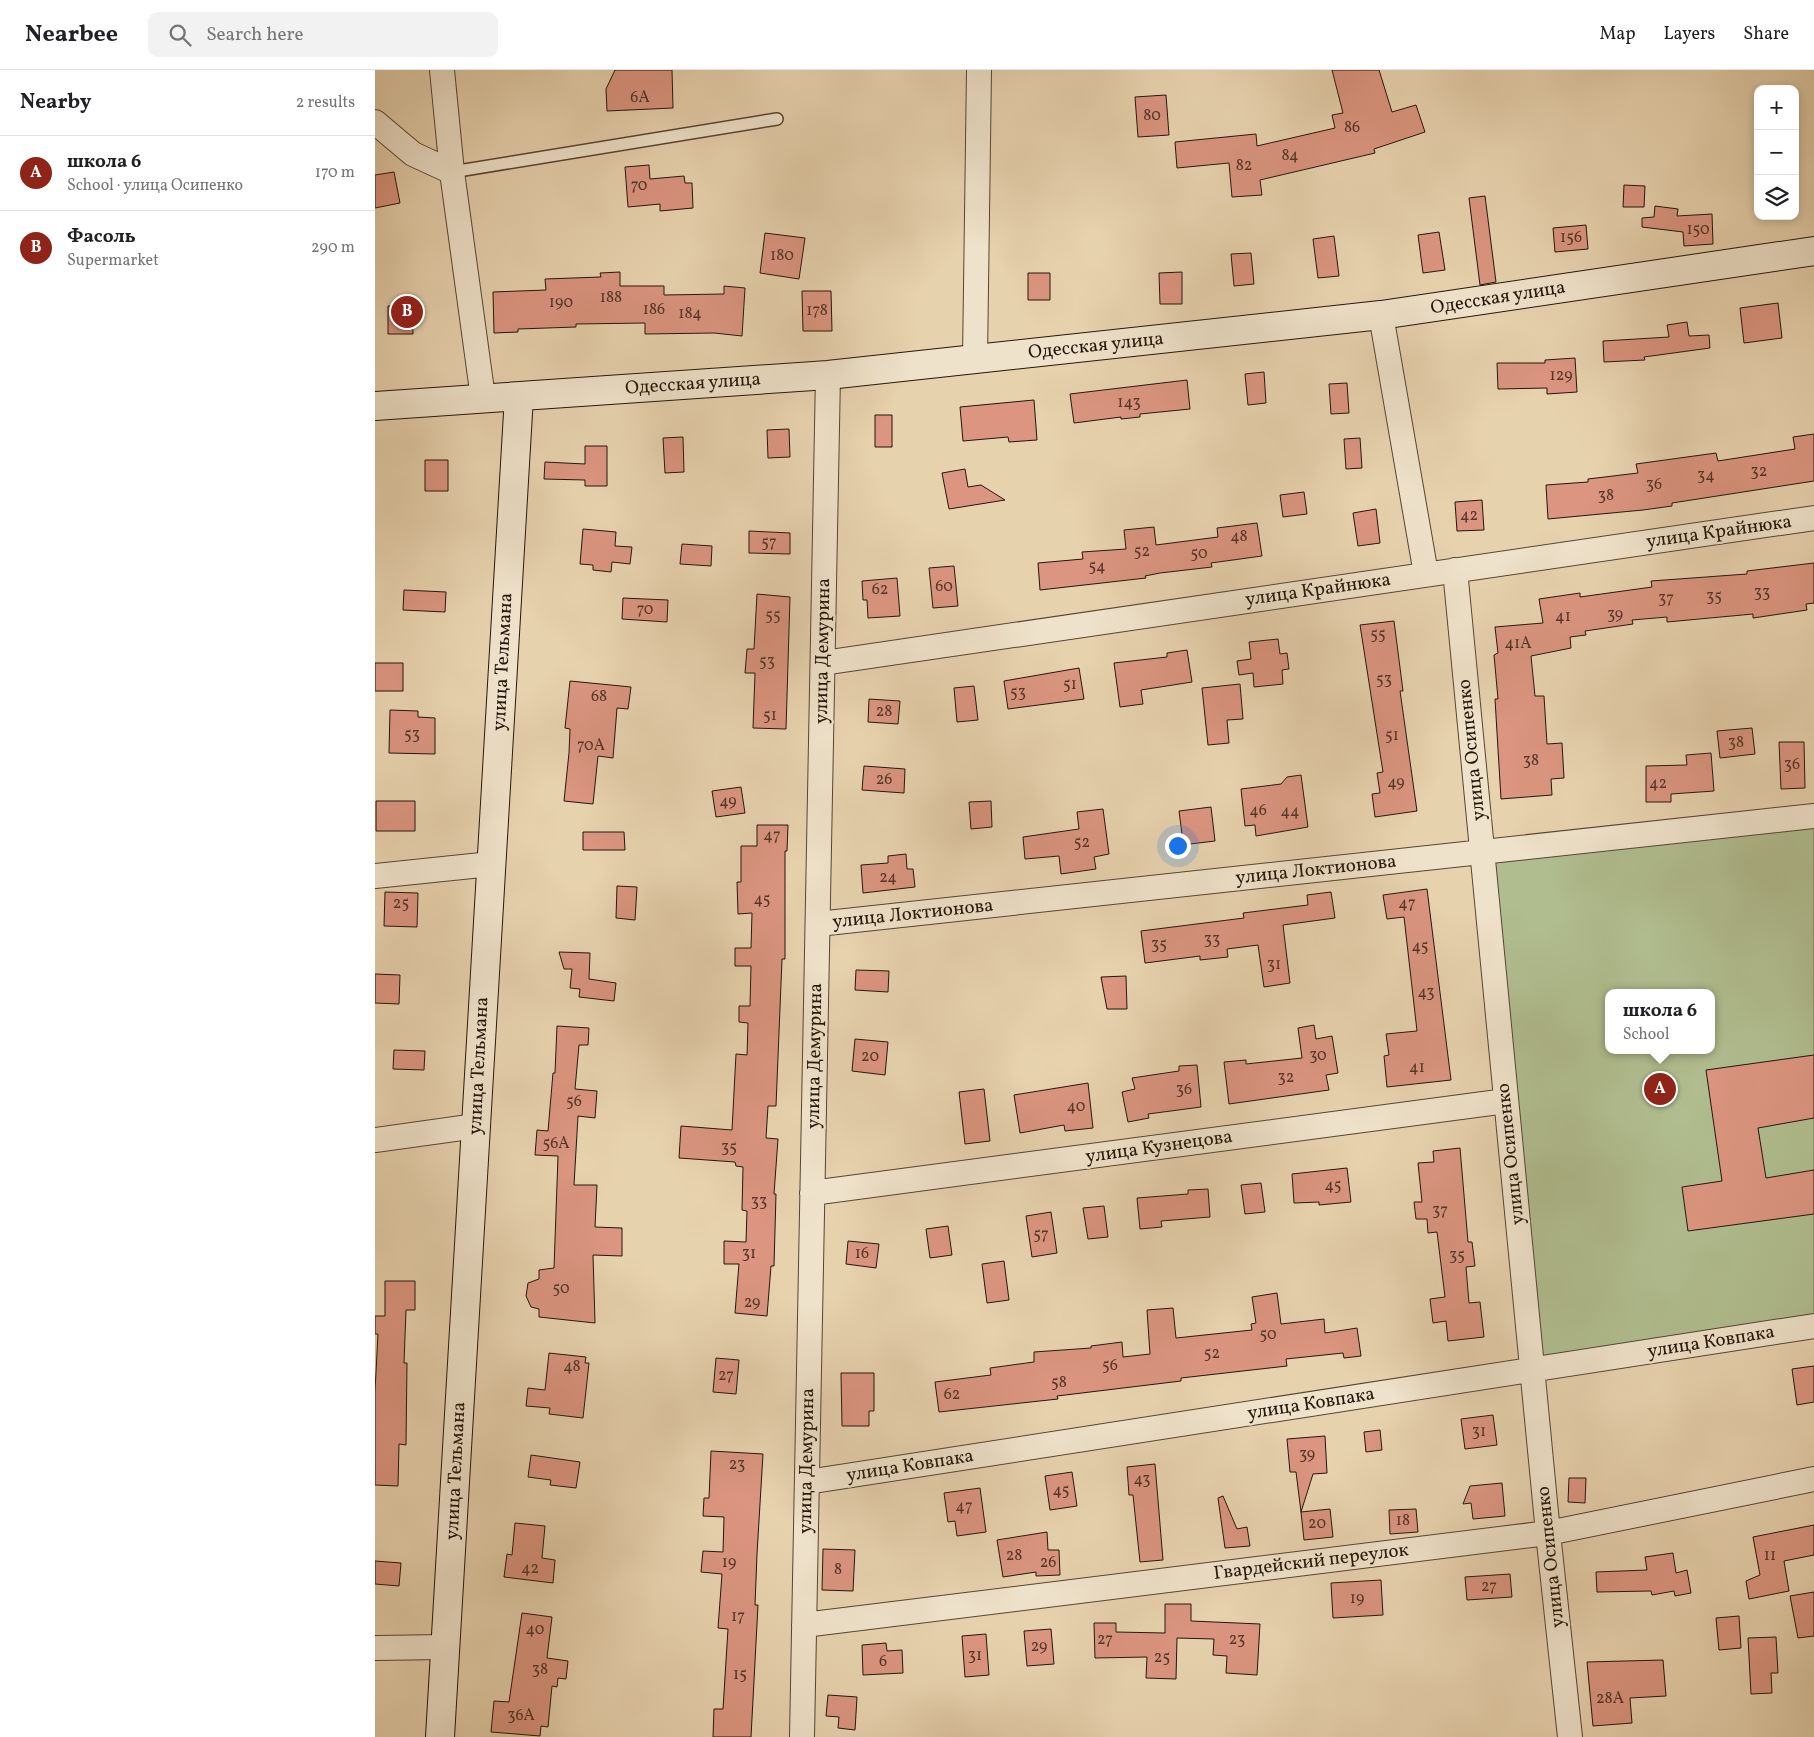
<!DOCTYPE html>
<html lang="en">
<head>
<meta charset="utf-8">
<style>
  :root { --surface:#fff; --page:#f2f2f2; --text:#202124; --muted:#757577; --line:#e0e0e0; --accent:#8f2418 }
  body { margin:0; font-family:Vollkorn,serif; background:var(--page); color:var(--text) }
  .controls { position:absolute; right:15px; top:15px; display:grid; overflow:hidden; border-radius:10px; box-shadow:0 2px 8px #0003 }
  .controls button { width:45px; height:45px; display:grid; place-items:center; padding:0; border:0; border-bottom:1px solid var(--line); background:var(--surface); color:var(--text); font:25px sans-serif }
  .you { position:absolute; left:802px; top:775px; width:18px; height:18px; margin:-12px; border:4px solid #fff; border-radius:50%; background:#1a73e8; box-shadow:0 0 0 8px #1a73e833 }
  .badge { display:grid; place-items:center; width:32px; height:32px; border-radius:50%; background:var(--accent); color:#fff; font-size:16px; font-weight:700 }
  .pin { position:absolute; translate:-50% -50%; border:2px solid #fff; box-shadow:0 1px 5px #0006 }
  .popup { position:absolute; left:1230px; top:919px; width:110px; height:65px; box-sizing:border-box; display:grid; place-content:center; border-radius:10px; background:var(--surface); filter:drop-shadow(0 1px 4px #0005); font-size:16px; white-space:nowrap; color:var(--muted) }
  .popup b { font-size:19px; color:var(--text) }
  .popup::after { content:''; position:absolute; left:50%; top:100%; margin-left:-10px; border:10px solid transparent; border-top-color:var(--surface) }
  .list { margin:0; padding:0; list-style:none }
  h2 { display:flex; justify-content:space-between; align-items:center; height:65px; margin:0; padding:0 20px; font-size:21px }
  h2 small { font-size:16px; font-weight:400; color:var(--muted) }
  .list li { display:grid; grid-template-columns:32px 1fr auto; gap:15px; align-items:center; box-sizing:border-box; height:75px; padding:0 20px; border-top:1px solid var(--line) }
  .list b { display:block; font-size:19px; white-space:nowrap }
  .list p { margin:0; font-size:16px; white-space:nowrap; color:var(--muted) }
  .list em { font-size:16px; font-style:normal; color:var(--muted) }
  .icon { flex:none; width:28px; height:28px; fill:none; stroke:currentColor; stroke-width:2; stroke-linecap:round; stroke-linejoin:round }
  .map { position:relative; flex:none; width:1439px; height:1667px; overflow:hidden }
  header { display:flex; align-items:center; gap:30px; box-sizing:border-box; height:70px; padding:0 25px; background:var(--surface); border-bottom:1px solid var(--line) }
  header strong { font-size:24px }
  nav { display:flex; gap:28px; margin-inline-start:auto; font-size:18px }
  .search { width:350px; height:45px; background:var(--page); display:flex; align-items:center; gap:12px; box-sizing:border-box; padding:0 18px; border-radius:10px; color:var(--muted); font-size:19px }
  main { display:flex }
  aside { flex:1; background:var(--surface) }
  .map>svg:first-child { display:block }
  .green { fill:#b0bd8f; stroke:#6a6a4c; fill-rule:evenodd }
  .building { fill:#db9580; stroke:#241609 }
  .lines { fill:none; stroke-linecap:round; stroke-linejoin:round }
  .lane-casing { stroke:#554532; stroke-width:14 }
  .street-casing { stroke:#554532; stroke-width:26 }
  .secondary-casing { stroke:#241609; stroke-width:30 }
  .lane { stroke:#efe2ca; stroke-width:11 }
  .street { stroke:#efe2ca; stroke-width:24 }
  .secondary { stroke:#efe2ca; stroke-width:28 }
  .labels { text-anchor:middle; dominant-baseline:central; stroke-width:4.5; stroke-linejoin:round; paint-order:stroke }
  .number-label { font-size:16px; fill:#523627 }
  .street-label { font-size:19px; fill:#241609; stroke:#efe2ca }
</style>
</head>
<body>
<header>
<strong>Nearbee</strong>
<div class="search"><svg class="icon" aria-label="search" viewBox="0 0 24 24"><circle cx="10" cy="10" r="6"/><path d="M15 15l6 6"/></svg>Search here</div>
<nav><a>Map</a><a>Layers</a><a>Share</a></nav>
</header>
<main>
<aside>
<h2>Nearby<small>2 results</small></h2>
<ul class="list">
<li><span class="badge">A</span><div><b>школа 6</b><p>School · улица Осипенко</p></div><em>170 m</em></li>
<li><span class="badge">B</span><div><b>Фасоль</b><p>Supermarket</p></div><em>290 m</em></li>
</ul>
</aside>
<div class="map">
<svg width="1439" height="1667" viewBox="0 0 1439 1667">
  <rect width="100%" height="100%" fill="#e7d2ae"/>
  <filter id="stains"><feTurbulence type="fractalNoise" baseFrequency=".004" numOctaves="4"/><feColorMatrix values="0 0 0 0 .2 0 0 0 0 .09 0 0 0 0 .02 0 0 0 .5 -.17"/></filter>
  <radialGradient id="worn" r=".72"><stop offset=".6" stop-color="#630" stop-opacity="0"/><stop offset="1" stop-color="#630" stop-opacity=".3"/></radialGradient>
  <!-- green -->
  <path class="green" d="M1439 746V1256L1157 1299 1107 782ZM1234 923H1336V980H1234Z"/>
  <!-- building -->
  <path class="building" d="M240 0H297L298 38 232 41 231 19Z
    M957 0H1004L1017 42 1041 35 1050 62 999 79 1000 83 885 110 887 125 857 127 854 93 802 98 800 72 881 64 882 76 960 58 957 45 968 43Z
    M791 25 794 65 763 67 760 27Z
    M274 95 275 109 309 106 310 113H317L318 138 285 141V134L253 137 250 97Z
    M19 102 25 133 0 138V105Z
    M1249 115 1270 116 1269 137H1248Z
    M1110 126 1121 212 1105 215 1094 128Z
    M1280 136 1303 139 1302 146 1337 144 1338 174 1309 176 1308 162 1267 157V148L1279 147Z
    M1211 155 1213 179 1180 182 1178 158Z
    M1064 162 1070 200 1048 203 1043 165Z
    M390 163 430 168 424 209 385 203Z
    M959 166 964 206 943 208 938 169Z
    M876 183 879 214 859 216 856 184Z
    M245 202V216H289V225L349 224V216L370 218 367 266 339 263 270 264V253L201 254V257L143 259V262L119 263 118 222 171 220 170 209 226 207 225 203Z
    M807 202V234H785L784 203Z
    M653 203H675V230H653Z
    M427 221H456L457 261H428Z
    M1403 233 1407 268 1369 273 1365 238Z
    M37 235 38 264H13V236Z
    M1312 252 1314 266 1334 265 1335 278 1269 287 1270 290 1229 292 1228 271 1294 267 1292 255Z
    M1200 288 1202 322 1172 324V318L1123 319 1122 293H1170V290Z
    M889 302 891 333 873 335 870 304Z
    M812 310 815 339 765 344V347L746 349V347L699 353 695 324Z
    M972 313 974 343 956 344 954 314Z
    M659 330 662 370 634 372 633 367 588 371 585 337Z
    M500 345H517V377H500Z
    M414 359 415 387 393 388 392 360Z
    M1439 364V411L1297 433V436L1268 440 1173 449 1171 415 1213 412V409L1263 403 1261 394 1290 390 1341 383 1343 391 1420 379 1418 367Z
    M308 367 309 402 290 403 288 368Z
    M985 368 987 398 971 399 969 369Z
    M210 376H232V416H210V410L169 409 170 392 210 394Z
    M50 390H73V421H50Z
    M590 399 593 417 606 415 630 430 574 439 567 403Z
    M929 422 932 444 908 447 905 425Z
    M1107 430 1109 460 1082 461 1080 432Z
    M1001 439 1005 473 983 476 978 443Z
    M882 453 887 486 836 493 837 497 785 503 770 506 771 508 665 520 663 493 708 489 707 482 751 479 749 460 779 457 781 475 843 467 842 458Z
    M208 459 241 462 240 476 257 477 255 494 237 492 236 502 218 500V495L205 494Z
    M374 461 415 463V484L374 483Z
    M307 474 337 476 336 496 305 494Z
    M1439 493V533L1431 534 1432 540 1378 548V544L1292 552V547L1257 550 1258 554 1210 561 1211 565 1195 567 1196 578 1156 586 1160 626H1169L1172 674 1187 673 1189 708 1176 709 1177 725 1126 729 1120 629H1123L1119 585 1123 583 1120 557 1168 553 1164 529 1205 523V527L1277 517 1276 511 1372 504V501Z
    M579 496 583 536 558 538 554 498Z
    M522 508 525 546 493 548 492 530H488L487 511Z
    M29 520 71 522 70 542 28 540Z
    M382 524 415 527 411 659 378 658 380 603H370L372 579H379Z
    M248 528 293 530 292 552 247 549Z
    M1019 551 1028 621H1025L1042 741 1000 747 997 724 1005 723 1002 703 1008 702 985 555Z
    M903 569 905 584 912 583 914 599 907 600 908 614 879 617 878 603 864 605 862 591 876 589 874 572Z
    M812 580 817 612 766 620 768 634 745 637 739 593 792 587V583Z
    M0 593H28V621H0Z
    M704 598 709 629 633 639 629 611Z
    M195 611 256 617 253 639 242 638 238 688 223 686 218 734 189 731 194 683 195 659 190 658Z
    M865 614 868 649 852 650 854 673 833 675 827 618Z
    M599 616 603 650 582 652 579 618Z
    M494 629 525 631 523 654 493 652Z
    M15 640 43 641V647L60 648V684L14 683Z
    M1377 658 1380 684 1345 688 1342 661Z
    M1404 672H1429L1430 718 1406 719Z
    M1336 683 1339 721 1296 724V732H1271V696L1312 695 1311 685Z
    M489 696 530 699 529 723 487 720Z
    M926 705 933 757 881 766 880 755 870 756 866 719 906 714 912 707Z
    M366 717 370 743 341 747 337 721Z
    M1 731H40V761H1Z
    M616 731 617 757 596 759 594 732Z
    M836 737 840 771 815 774 814 771 808 772 804 741Z
    M728 739 734 784 719 787 721 799 686 804 684 786 650 789 648 767 704 759 702 742Z
    M382 755H413L412 781H410V889H407L401 1036H393L391 1068 403 1069 399 1124H401L399 1196H396L392 1246 360 1243 364 1194H349V1171L371 1172 372 1141 367 1140 368 1097 361 1096 360 1092 304 1088 306 1056 357 1060 361 984 372 985 373 953 364 952V936H375L376 896H360V878H376L377 843 363 844 362 812H366V776H382Z
    M208 762H249L250 780H208Z
    M531 784 532 799H538L540 817 488 823 486 795 513 793V786Z
    M242 816 262 817 260 850 241 848Z
    M1052 819 1076 1010 1012 1017 1009 986 1014 985 1011 964 1042 961 1029 847 1012 849 1008 825Z
    M10 822 43 823 42 857 9 856Z
    M956 822 960 848 908 855 915 913 889 917 883 875 852 879 853 887 825 890V886L770 893 766 861 869 848 868 843 933 835 932 825Z
    M184 882 215 883 214 909 241 913 239 931 204 927 205 919 195 918 197 899H189Z
    M481 900 514 901 513 922 480 920Z
    M0 904 25 905 24 934 0 933Z
    M751 906 752 939H732L726 907Z
    M939 955 941 969 957 966 963 1003 951 1005 954 1020 854 1034 849 992 871 990V994L927 988 923 958Z
    M182 956 214 958 213 975H204L200 1019 222 1021 220 1048 203 1046 199 1115H222L220 1157 247 1158V1186L218 1185 220 1253 164 1247V1239L156 1237 151 1226 153 1213 164 1209V1200L179 1198 183 1086 160 1085 162 1060 173 1061 178 1003H180Z
    M480 969 513 972 510 1005 477 1001Z
    M19 980 50 981 49 1000 18 999Z
    M1439 985V1048L1383 1058 1391 1108 1439 1100V1144L1313 1161 1307 1117 1347 1111 1331 1000Z
    M822 995 826 1037 773 1044 774 1048 753 1052 747 1022 760 1019 757 1008 804 1001V996Z
    M713 1013 718 1058 690 1061 689 1055 645 1063 639 1025Z
    M609 1019 615 1071 590 1074 584 1022Z
    M1085 1078 1093 1172H1097L1100 1196 1091 1197 1094 1233 1105 1232 1109 1267 1073 1271 1071 1251 1058 1253 1055 1229 1070 1227 1062 1162 1053 1163 1052 1149H1041L1039 1132H1047L1043 1093 1059 1092 1058 1081Z
    M972 1098 976 1132 944 1135V1132L919 1133 917 1104Z
    M886 1113 890 1142 870 1144 866 1115Z
    M833 1119 835 1147 786 1151 787 1157 765 1159 762 1128 813 1124V1120Z
    M729 1136 733 1167 713 1169 708 1138Z
    M676 1142 682 1183 657 1187 651 1146Z
    M573 1156 577 1185 555 1188 551 1159Z
    M473 1171 504 1174 501 1198 471 1194Z
    M629 1191 634 1230 612 1233 607 1194Z
    M10 1211H40V1240H31L29 1293H32L31 1375 24 1374 23 1416 0 1415V1321L3 1264H0V1246H10Z
    M902 1223 906 1254 949 1249 950 1263 982 1258 986 1286 969 1288 968 1283 911 1289 912 1296 806 1308V1311L682 1326 683 1329 564 1342 560 1312 616 1305 615 1298 659 1292V1282L716 1278V1276L747 1272 748 1287 775 1284 772 1240 798 1238 801 1268 877 1260 876 1254 881 1253 877 1227Z
    M174 1283 211 1287 210 1293H214L208 1348 174 1344 175 1338 151 1336 153 1318 170 1320Z
    M341 1288 364 1290 361 1324 338 1322Z
    M1439 1296V1332L1422 1335 1417 1299Z
    M466 1303H499V1341H494V1356H467Z
    M1118 1345 1122 1375 1090 1379 1086 1349Z
    M1005 1360 1007 1380 991 1382 989 1362Z
    M950 1366 952 1403 938 1404 926 1442 921 1402H915L912 1369Z
    M336 1381 388 1384 382 1484 380 1535H383L376 1667H338L339 1639H348L353 1559 343 1558 347 1504 326 1502 328 1481 348 1482 349 1447 328 1446 329 1428H334Z
    M156 1385 205 1392 201 1418 175 1415 176 1410 153 1407Z
    M780 1394 788 1490 765 1492 758 1425H754L752 1397Z
    M697 1402 702 1436 675 1440 670 1406Z
    M1194 1408H1211L1210 1433 1193 1432Z
    M1127 1413 1130 1446 1098 1449 1096 1433 1088 1434 1095 1416Z
    M605 1418 611 1462 582 1466 580 1451 573 1452 569 1423Z
    M848 1426 862 1459 872 1457 875 1476 850 1478 843 1428Z
    M955 1439 958 1467 929 1470 926 1442Z
    M1041 1439 1043 1462 1015 1464 1014 1440Z
    M140 1453 170 1456 167 1488 180 1490 178 1513 129 1507 132 1484 137 1485Z
    M1439 1455V1485L1409 1491 1414 1521 1374 1529 1371 1511 1385 1505 1378 1467Z
    M672 1462 673 1480H684L685 1505 661 1506V1502L628 1507 622 1470Z
    M448 1479 480 1480 478 1521 447 1520Z
    M1298 1483 1301 1503 1312 1500 1316 1523 1300 1526 1299 1521 1277 1525 1276 1521 1222 1522 1221 1502 1272 1500 1270 1487Z
    M0 1491 26 1493 24 1516 0 1514Z
    M1135 1504 1137 1527 1092 1530 1090 1507Z
    M1006 1510 1008 1545 958 1548 956 1513Z
    M1439 1522V1566L1423 1568 1415 1526Z
    M790 1534H816V1551L885 1554 882 1605 851 1603 852 1586 838 1585 839 1569 802 1568 801 1609 771 1608 772 1587 720 1588 719 1553H741V1562L790 1563Z
    M147 1543 177 1547 172 1588 193 1591 191 1609 183 1608 182 1617 177 1616 173 1657 166 1656 165 1666 116 1662 119 1631 134 1632Z
    M1364 1546 1366 1578 1344 1580 1341 1548Z
    M676 1559 679 1594 652 1596 649 1561Z
    M611 1564 614 1605 590 1607 587 1566Z
    M1401 1567 1403 1603H1396L1397 1623 1376 1624 1373 1568Z
    M511 1573 512 1581 527 1580 528 1603 488 1605 487 1575Z
    M1288 1590 1291 1626 1255 1628 1257 1653 1218 1656 1212 1592Z
    M453 1625 482 1627 480 1660 463 1658 464 1647 451 1646Z"/>
  <g class="lines">
    <!-- lane casing -->
    <g class="lane-casing">
      <path id="lane" d="M77 102 402 49"/>
    </g>
    <!-- street casing -->
    <g class="street-casing">
      <path id="street" d="M67 0 77 102 108 328
        M0 52 38 84 77 102
        M1006 245 1051 504
        M600 289 604 0
        M1080 500 1173 1463 1195 1667
        M448 593 1439 448
        M0 806 116 794
        M443 854 1439 746
        M0 1070 101 1056
        M437 1123 1131 1031
        M432 1412 1439 1256
        M429 1555 1173 1463 1439 1409
        M0 1578 70 1577
        M427 1667 453 305"/>
    </g>
    <!-- secondary casing -->
    <g class="secondary-casing">
      <path id="secondary" d="M0 336 453 305 1006 245 1439 181
        M65 1667 144 326"/>
    </g>
    <!-- lane -->
    <use href="#lane" class="lane"/>
    <!-- street -->
    <use href="#street" class="street"/>
    <!-- secondary -->
    <use href="#secondary" class="secondary"/>
  </g>
  <g class="labels">
    <!-- number labels -->
    <g class="number-label">
      <text x="265" y="28">6А</text>
      <text x="777" y="46">80</text>
      <text x="977" y="58">86</text>
      <text x="915" y="86">84</text>
      <text x="869" y="96">82</text>
      <text x="264" y="116">70</text>
      <text x="1323" y="160">150</text>
      <text x="1196" y="168">156</text>
      <text x="407" y="186">180</text>
      <text x="236" y="228">188</text>
      <text x="186" y="233">190</text>
      <text x="279" y="240">186</text>
      <text x="442" y="241">178</text>
      <text x="315" y="244">184</text>
      <text x="1186" y="306">129</text>
      <text x="754" y="333">143</text>
      <text x="1384" y="402">32</text>
      <text x="1331" y="406">34</text>
      <text x="1279" y="415">36</text>
      <text x="1231" y="426">38</text>
      <text x="1094" y="446">42</text>
      <text x="864" y="467">48</text>
      <text x="394" y="473">57</text>
      <text x="767" y="482">52</text>
      <text x="824" y="484">50</text>
      <text x="722" y="497">54</text>
      <text x="569" y="517">60</text>
      <text x="505" y="520">62</text>
      <text x="1387" y="523">33</text>
      <text x="1339" y="527">35</text>
      <text x="1291" y="529">37</text>
      <text x="270" y="540">70</text>
      <text x="1240" y="545">39</text>
      <text x="398" y="546">55</text>
      <text x="1188" y="547">41</text>
      <text x="1003" y="565">55</text>
      <text x="1143" y="574">41А</text>
      <text x="392" y="592">53</text>
      <text x="1009" y="610">53</text>
      <text x="695" y="615">51</text>
      <text x="643" y="623">53</text>
      <text x="224" y="627">68</text>
      <text x="509" y="642">28</text>
      <text x="395" y="646">51</text>
      <text x="37" y="665">53</text>
      <text x="1017" y="666">51</text>
      <text x="1361" y="673">38</text>
      <text x="216" y="676">70А</text>
      <text x="1156" y="691">38</text>
      <text x="1417" y="695">36</text>
      <text x="509" y="710">26</text>
      <text x="1021" y="713">49</text>
      <text x="1283" y="714">42</text>
      <text x="353" y="732">49</text>
      <text x="883" y="741">46</text>
      <text x="915" y="742">44</text>
      <text x="397" y="766">47</text>
      <text x="707" y="773">52</text>
      <text x="513" y="808">24</text>
      <text x="387" y="830">45</text>
      <text x="26" y="834">25</text>
      <text x="1032" y="834">47</text>
      <text x="837" y="870">33</text>
      <text x="784" y="875">35</text>
      <text x="1045" y="877">45</text>
      <text x="899" y="895">31</text>
      <text x="1051" y="923">43</text>
      <text x="943" y="986">30</text>
      <text x="495" y="987">20</text>
      <text x="1042" y="998">41</text>
      <text x="911" y="1008">32</text>
      <text x="809" y="1020">36</text>
      <text x="199" y="1032">56</text>
      <text x="701" y="1037">40</text>
      <text x="181" y="1074">56А</text>
      <text x="354" y="1078">35</text>
      <text x="958" y="1116">45</text>
      <text x="384" y="1132">33</text>
      <text x="1065" y="1141">37</text>
      <text x="666" y="1165">57</text>
      <text x="374" y="1184">31</text>
      <text x="487" y="1184">16</text>
      <text x="1082" y="1186">35</text>
      <text x="186" y="1219">50</text>
      <text x="377" y="1233">29</text>
      <text x="893" y="1265">50</text>
      <text x="837" y="1284">52</text>
      <text x="735" y="1296">56</text>
      <text x="197" y="1297">48</text>
      <text x="351" y="1306">27</text>
      <text x="684" y="1313">58</text>
      <text x="577" y="1325">62</text>
      <text x="1104" y="1362">31</text>
      <text x="932" y="1385">39</text>
      <text x="362" y="1395">23</text>
      <text x="767" y="1410">43</text>
      <text x="686" y="1421">45</text>
      <text x="589" y="1437">47</text>
      <text x="1028" y="1451">18</text>
      <text x="942" y="1454">20</text>
      <text x="639" y="1486">28</text>
      <text x="1395" y="1486">11</text>
      <text x="354" y="1493">19</text>
      <text x="673" y="1493">26</text>
      <text x="155" y="1499">42</text>
      <text x="463" y="1500">8</text>
      <text x="1114" y="1517">27</text>
      <text x="982" y="1529">19</text>
      <text x="363" y="1547">17</text>
      <text x="160" y="1560">40</text>
      <text x="730" y="1570">27</text>
      <text x="862" y="1570">23</text>
      <text x="664" y="1577">29</text>
      <text x="600" y="1586">31</text>
      <text x="787" y="1588">25</text>
      <text x="508" y="1592">6</text>
      <text x="165" y="1600">38</text>
      <text x="365" y="1605">15</text>
      <text x="1235" y="1629">28А</text>
      <text x="146" y="1646">36А</text>
    </g>
    <!-- street labels -->
    <g class="street-label">
      <text transform="translate(1123 228) rotate(-9)">Одесская улица</text>
      <text transform="translate(721 276) rotate(-6)">Одесская улица</text>
      <text transform="translate(318 314) rotate(-4)">Одесская улица</text>
      <text transform="translate(1344 462) rotate(-8)">улица Крайнюка</text>
      <text transform="translate(943 520) rotate(-8)">улица Крайнюка</text>
      <text transform="translate(448 581) rotate(-89)">улица Демурина</text>
      <text transform="translate(128 592) rotate(-87)">улица Тельмана</text>
      <text transform="translate(1097 680) rotate(-96)">улица Осипенко</text>
      <text transform="translate(941 800) rotate(-6)">улица Локтионова</text>
      <text transform="translate(538 844) rotate(-6)">улица Локтионова</text>
      <text transform="translate(440 986) rotate(-89)">улица Демурина</text>
      <text transform="translate(104 996) rotate(-87)">улица Тельмана</text>
      <text transform="translate(784 1077) rotate(-8)">улица Кузнецова</text>
      <text transform="translate(1136 1084) rotate(-96)">улица Осипенко</text>
      <text transform="translate(1336 1272) rotate(-9)">улица Ковпака</text>
      <text transform="translate(936 1334) rotate(-9)">улица Ковпака</text>
      <text transform="translate(432 1391) rotate(-89)">улица Демурина</text>
      <text transform="translate(535 1396) rotate(-9)">улица Ковпака</text>
      <text transform="translate(81 1401) rotate(-87)">улица Тельмана</text>
      <text transform="translate(1176 1487) rotate(-96)">улица Осипенко</text>
      <text transform="translate(936 1492) rotate(-7)">Гвардейский переулок</text>
    </g>
  </g>
  <rect width="100%" height="100%" filter="url(#stains)"/>
  <rect width="100%" height="100%" fill="url(#worn)"/>
</svg>
<div class="controls">
<button>+</button>
<button>−</button>
<button><svg class="icon" aria-label="layers" viewBox="0 0 24 24"><path d="M12 4l9 5-9 5-9-5zM3 14l9 5 9-5"/></svg></button>
</div>
<div class="you"></div>
<div class="pin badge" style="left:1285px;top:1019px">A</div>
<div class="popup"><b>школа 6</b>School</div>
<div class="pin badge" style="left:32px;top:242px">B</div>
</div>
</main>
</body>
</html>
